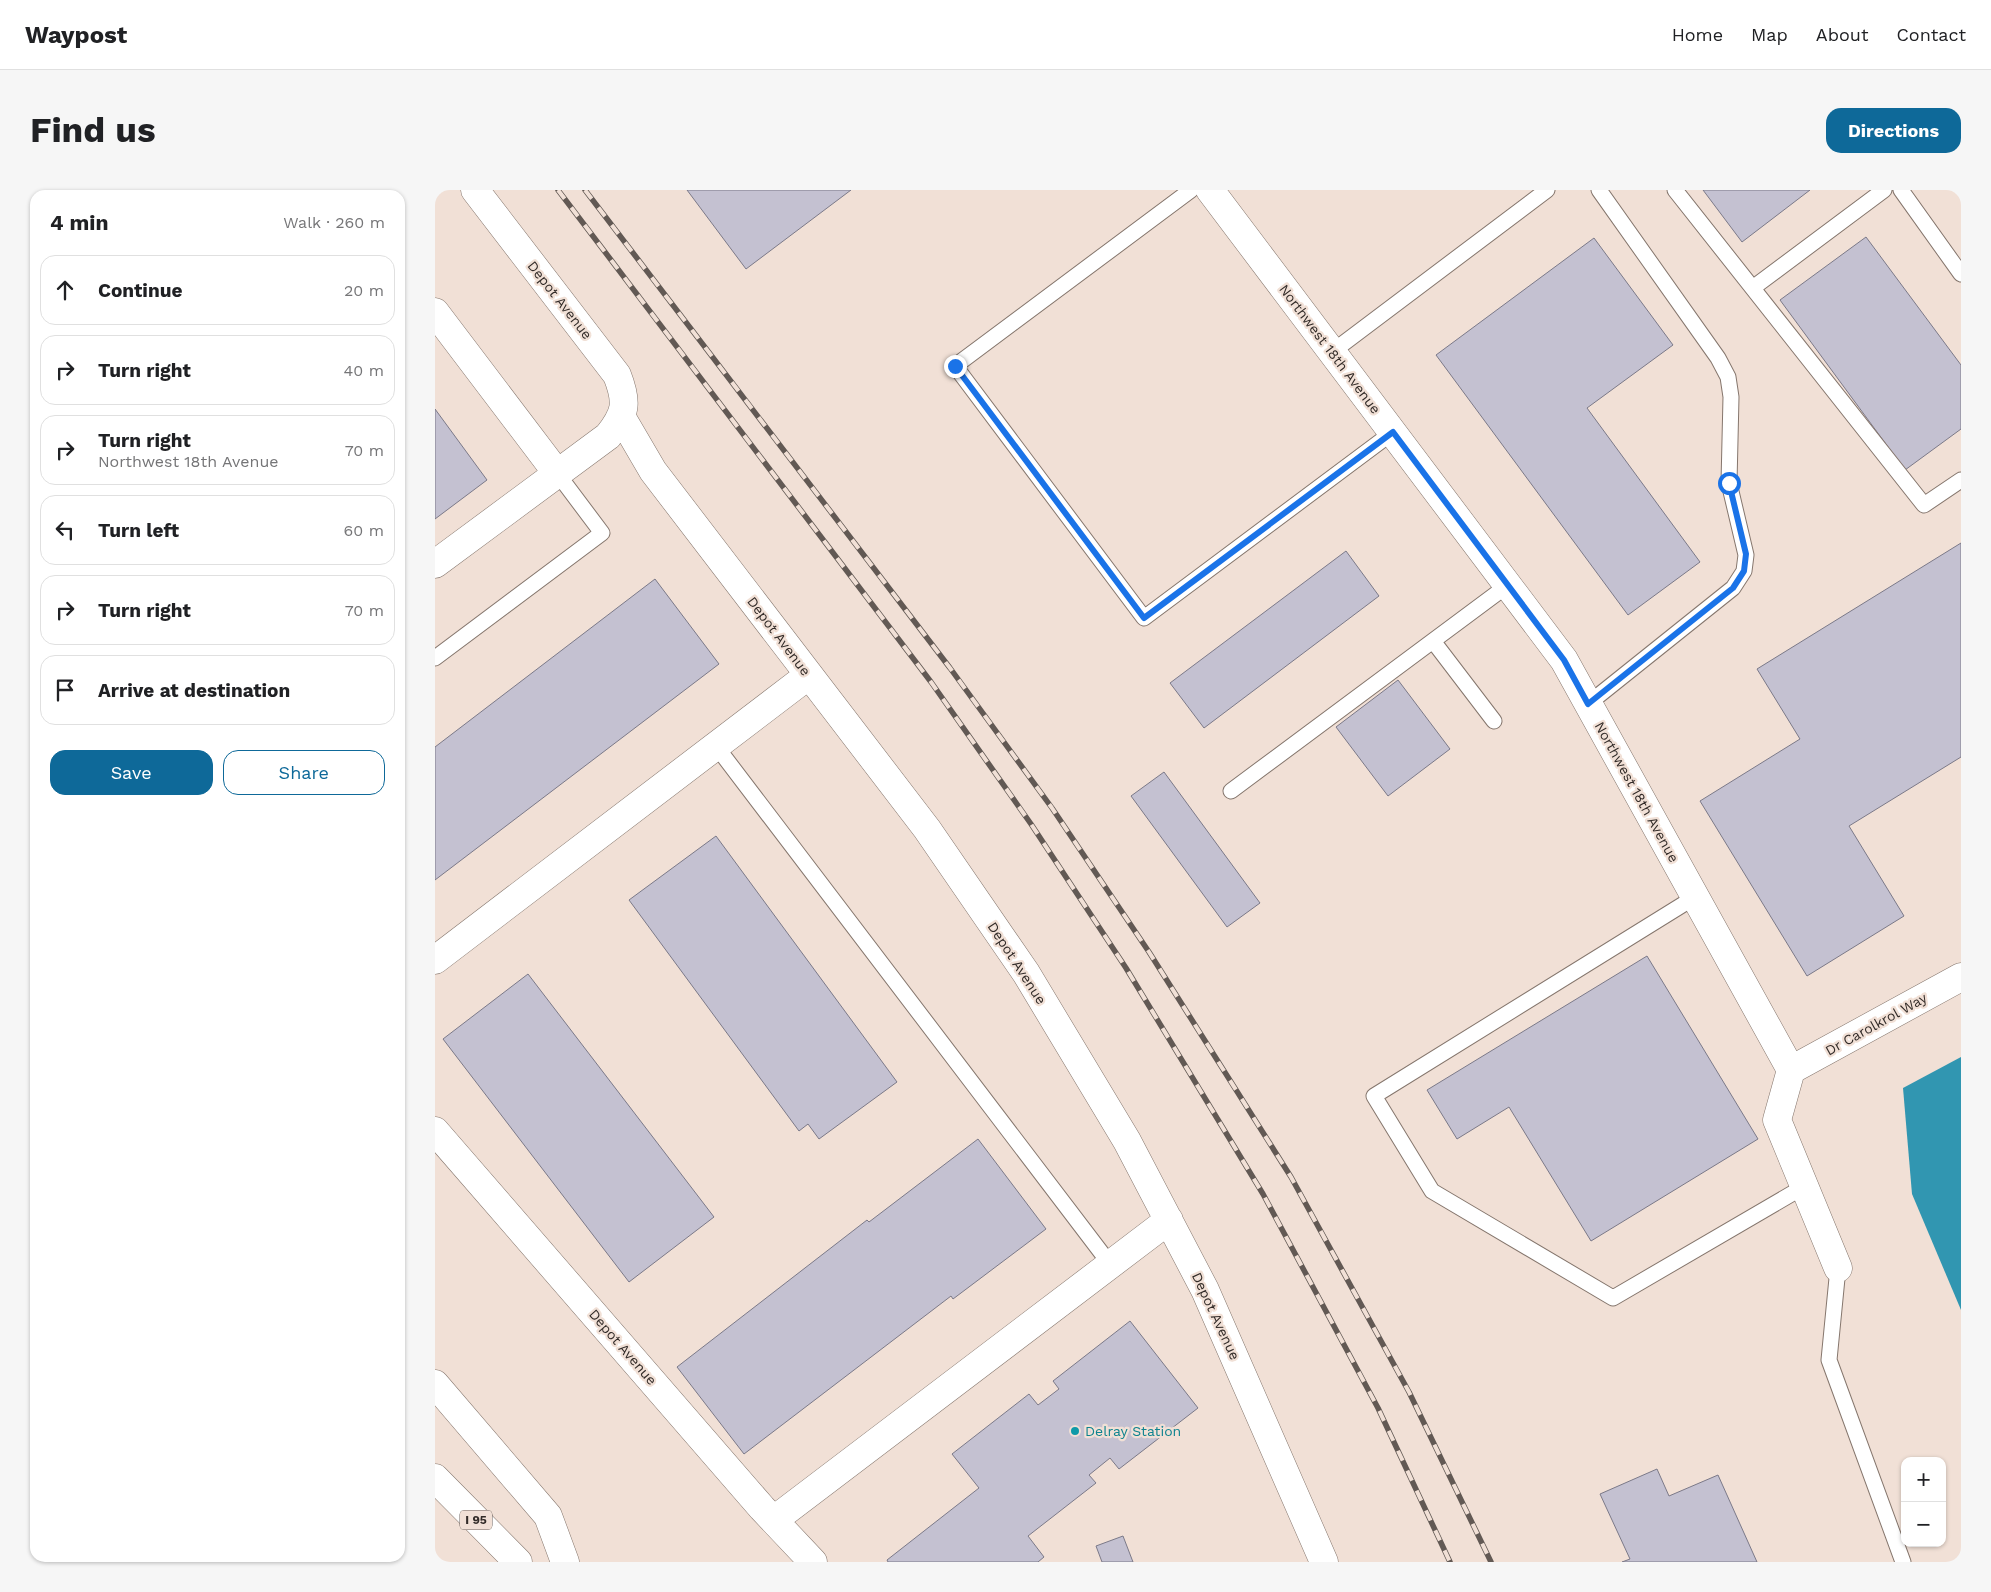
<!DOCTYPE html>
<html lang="en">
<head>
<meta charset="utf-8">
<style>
  :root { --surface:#fff; --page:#f6f6f6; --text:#202124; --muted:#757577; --line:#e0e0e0; --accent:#0e6999 }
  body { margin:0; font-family:"Work Sans",sans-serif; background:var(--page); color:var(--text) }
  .controls { position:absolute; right:15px; bottom:15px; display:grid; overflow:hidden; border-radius:10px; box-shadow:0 1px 4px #0004 }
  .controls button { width:45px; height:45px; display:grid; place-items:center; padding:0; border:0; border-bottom:1px solid var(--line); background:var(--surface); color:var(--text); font:25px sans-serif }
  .stop { position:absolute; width:15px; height:15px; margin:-11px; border:4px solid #1a73e8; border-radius:50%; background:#fff }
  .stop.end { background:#1a73e8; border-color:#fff; box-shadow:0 1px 5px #0008 }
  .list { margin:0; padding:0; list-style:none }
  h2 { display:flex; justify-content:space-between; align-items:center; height:65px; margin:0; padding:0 20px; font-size:21px }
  h2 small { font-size:16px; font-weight:400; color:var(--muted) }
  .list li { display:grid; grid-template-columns:32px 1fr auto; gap:15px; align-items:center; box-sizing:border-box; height:70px; margin:0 10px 10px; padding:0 10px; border:1px solid var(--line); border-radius:15px }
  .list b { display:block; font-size:19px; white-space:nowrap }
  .list p { margin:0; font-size:16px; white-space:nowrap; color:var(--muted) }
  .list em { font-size:16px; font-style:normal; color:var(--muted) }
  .actions { display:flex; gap:10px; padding:15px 20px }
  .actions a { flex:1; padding:11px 0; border:1px solid var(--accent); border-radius:15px; text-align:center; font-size:18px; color:var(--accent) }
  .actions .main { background:var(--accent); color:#fff }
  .icon { flex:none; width:28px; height:28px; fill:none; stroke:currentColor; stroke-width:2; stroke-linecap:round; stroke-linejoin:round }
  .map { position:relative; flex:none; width:1526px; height:1372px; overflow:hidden; border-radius:15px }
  header { display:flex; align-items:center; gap:30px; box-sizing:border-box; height:70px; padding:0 25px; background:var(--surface); border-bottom:1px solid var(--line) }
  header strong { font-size:24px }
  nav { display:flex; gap:28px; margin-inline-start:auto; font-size:18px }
  .intro { display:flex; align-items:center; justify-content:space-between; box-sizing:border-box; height:120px; padding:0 30px }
  h1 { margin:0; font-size:35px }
  .button { padding:12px 22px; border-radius:15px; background:var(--accent); color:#fff; font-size:18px; font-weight:700 }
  main { display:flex; gap:30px; padding:0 30px }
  aside { flex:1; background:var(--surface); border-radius:15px; box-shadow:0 1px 4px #0004 }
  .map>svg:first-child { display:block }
  .water { fill:#3196b1 }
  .building { fill:#c4c1d1; stroke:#7b7988 }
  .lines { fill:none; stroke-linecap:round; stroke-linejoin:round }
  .lane-casing { stroke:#85766d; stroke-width:17 }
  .street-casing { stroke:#85766d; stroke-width:29 }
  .highway-casing { stroke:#85766d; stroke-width:29 }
  .lane { stroke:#fff; stroke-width:15 }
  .street { stroke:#fff; stroke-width:28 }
  .highway { stroke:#fff; stroke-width:28 }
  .rail-casing { stroke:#625954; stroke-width:5.5 }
  .rail { stroke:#f1e0d6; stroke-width:4; stroke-dasharray:11; stroke-linecap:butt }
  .route { stroke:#1a73e8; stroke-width:6 }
  .culture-dot { fill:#0f9aa8; stroke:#f1e0d6; stroke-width:2 }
  .labels { text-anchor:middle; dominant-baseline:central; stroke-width:4.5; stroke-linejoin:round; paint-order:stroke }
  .shield { fill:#f1e0d6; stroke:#6b615c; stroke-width:1 }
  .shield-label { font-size:12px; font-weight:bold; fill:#322b28 }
  .street-label { font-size:14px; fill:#322b28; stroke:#f1e0d6 }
  .culture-label { font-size:14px; fill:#0d838f; stroke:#f1e0d6; text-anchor:start }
</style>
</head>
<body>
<header>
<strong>Waypost</strong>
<nav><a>Home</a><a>Map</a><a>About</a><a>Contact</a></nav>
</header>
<div class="intro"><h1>Find us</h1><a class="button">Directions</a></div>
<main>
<aside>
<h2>4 min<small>Walk · 260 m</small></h2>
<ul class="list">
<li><svg class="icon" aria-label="ahead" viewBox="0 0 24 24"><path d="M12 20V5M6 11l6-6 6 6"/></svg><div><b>Continue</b></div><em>20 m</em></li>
<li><svg class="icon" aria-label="right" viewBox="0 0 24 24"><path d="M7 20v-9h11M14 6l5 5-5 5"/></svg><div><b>Turn right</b></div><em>40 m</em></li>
<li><svg class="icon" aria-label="right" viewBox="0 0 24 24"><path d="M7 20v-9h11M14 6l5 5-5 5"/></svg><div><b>Turn right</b><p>Northwest 18th Avenue</p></div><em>70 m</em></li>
<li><svg class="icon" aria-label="left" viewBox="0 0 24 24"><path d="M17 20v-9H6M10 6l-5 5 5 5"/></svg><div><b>Turn left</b></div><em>60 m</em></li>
<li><svg class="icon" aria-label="right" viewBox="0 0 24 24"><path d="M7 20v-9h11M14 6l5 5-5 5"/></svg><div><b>Turn right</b></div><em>70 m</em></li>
<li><svg class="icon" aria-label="arrive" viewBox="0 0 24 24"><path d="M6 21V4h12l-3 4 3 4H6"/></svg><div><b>Arrive at destination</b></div></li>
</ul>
<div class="actions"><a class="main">Save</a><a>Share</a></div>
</aside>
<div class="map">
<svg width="1526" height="1372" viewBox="0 0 1526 1372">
  <rect width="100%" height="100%" fill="#f1e0d6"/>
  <!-- water -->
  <path class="water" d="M1526 867V1120L1477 1004 1468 898Z"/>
  <!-- building -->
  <path class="building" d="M252 0H416L311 79Z
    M1268 0H1375L1307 52Z
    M1431 47 1526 175V239L1470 280 1345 110Z
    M1159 48 1238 155 1152 218 1265 372 1193 425 1001 165Z
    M0 219 52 290 0 329Z
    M1526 353V567L1414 636 1469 726 1372 786 1265 611 1365 549 1322 479Z
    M911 361 944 406 769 538 735 493Z
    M220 389 284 474 0 690V557Z
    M963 490 1015 559 953 606 901 537Z
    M729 582 825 713 792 737 696 606Z
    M281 646 462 892 384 949 373 934 364 941 194 710Z
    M1212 766 1323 949 1156 1051 1074 917 1022 949 992 900Z
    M93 784 279 1027 194 1092 8 849Z
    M543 949 611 1039 518 1109 516 1106 309 1264 242 1177 432 1030 434 1032Z
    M695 1131 763 1218 684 1279 675 1268 654 1285 661 1293 593 1346 609 1367 603 1372H453L452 1370 544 1298 517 1264 594 1204 603 1215 624 1199 618 1191Z
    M1222 1279 1234 1306 1283 1285 1322 1372H1187L1195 1369 1165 1304Z
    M688 1346 698 1372H667L661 1356Z"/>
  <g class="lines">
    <!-- lane casing -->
    <g class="lane-casing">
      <path id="lane" d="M756 0 520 176 709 428 958 242
        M1240 0 1489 315 1526 290
        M1466 0 1526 84
        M1319 97 1449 0
        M897 162 1112 0
        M998 451 1059 531
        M0 468 167 343 122 283
        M1153 514 1298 398 1309 381 1311 365 1294 293 1296 207 1293 187 1283 168 1164 0
        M281 556 675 1074
        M796 601 1073 395
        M1260 707 939 906 997 1001 1178 1108 1370 996
        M1403 1078 1394 1170 1468 1372"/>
    </g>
    <!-- street casing -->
    <g class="street-casing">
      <path id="street" d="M775 0 1129 470 1356 880 1342 930 1403 1078
        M0 122 122 283
        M187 228 218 281 492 639 591 783 692 951 770 1100 889 1372
        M0 374 173 246C191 223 193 213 182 185L40 0
        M0 770 374 485
        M1356 880 1526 787
        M0 941 327 1318 378 1372
        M339 1330 734 1030"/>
    </g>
    <!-- highway casing -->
    <g class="highway-casing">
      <path id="highway" d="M0 1194 113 1326 130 1372
        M0 1288 83 1372"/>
    </g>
    <!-- lane -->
    <use href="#lane" class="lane"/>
    <!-- street -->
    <use href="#street" class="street"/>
    <!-- highway -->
    <use href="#highway" class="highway"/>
    <!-- rail casing -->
    <g class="rail-casing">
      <path id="rail" d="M123 0 496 492 596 634 691 778 828 1004 943 1218 1015 1372
        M150 0 515 478 617 618 714 762 856 987 974 1202 1056 1372"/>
    </g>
    <!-- rail -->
    <use href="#rail" class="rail"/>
  </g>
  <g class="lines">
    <!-- route -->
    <path class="route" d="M520 176 709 428 958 242 1129 470 1153 514 1298 398 1309 381 1311 364 1294 293"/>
  </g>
  <!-- markers -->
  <circle class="culture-dot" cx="640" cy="1241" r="5"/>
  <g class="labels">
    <!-- shield labels -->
    <rect class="shield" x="25" y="1320.5" width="32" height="19" rx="4"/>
    <g class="shield-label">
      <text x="41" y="1330">I 95</text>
    </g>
    <!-- street labels -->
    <g class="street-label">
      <text transform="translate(125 110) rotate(52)">Depot Avenue</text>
      <text transform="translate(895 159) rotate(53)">Northwest 18th Avenue</text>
      <text transform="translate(344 446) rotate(53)">Depot Avenue</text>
      <text transform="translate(1202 602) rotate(61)">Northwest 18th Avenue</text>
      <text transform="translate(582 773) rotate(57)">Depot Avenue</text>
      <text transform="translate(1441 834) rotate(-29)">Dr Carolkrol Way</text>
      <text transform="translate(781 1126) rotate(65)">Depot Avenue</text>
      <text transform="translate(188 1157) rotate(49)">Depot Avenue</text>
    </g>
    <!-- culture labels -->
    <g class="culture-label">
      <text x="650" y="1241">Delray Station</text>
    </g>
  </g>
</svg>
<div class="controls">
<button>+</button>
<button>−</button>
</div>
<div class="stop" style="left:1294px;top:293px"></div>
<div class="stop end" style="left:520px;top:176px"></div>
</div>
</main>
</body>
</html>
